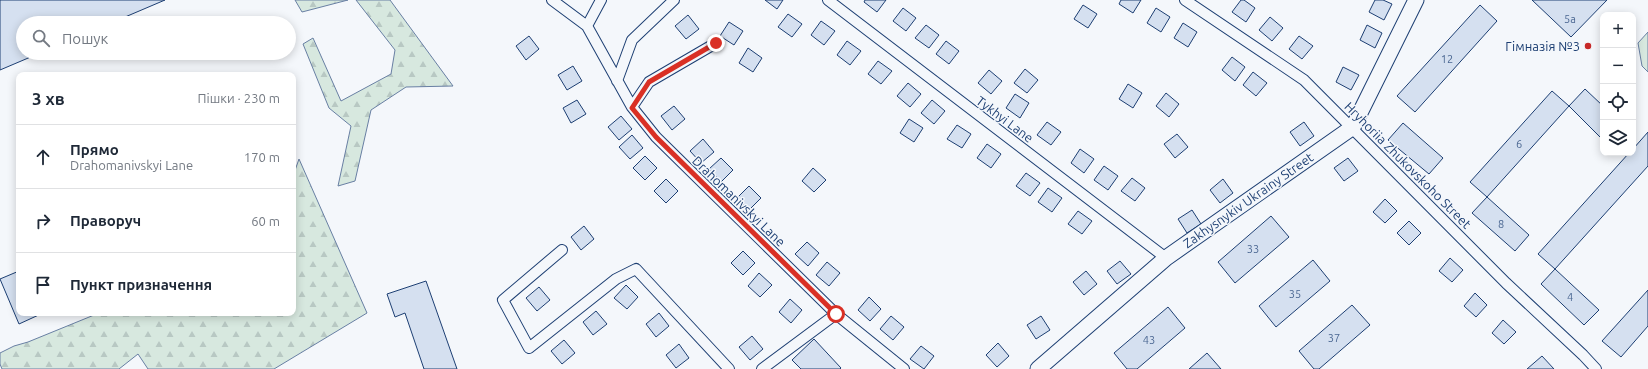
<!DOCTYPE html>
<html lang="uk">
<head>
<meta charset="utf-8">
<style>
  :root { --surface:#fff; --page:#f2f2f3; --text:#1f2937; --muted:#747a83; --line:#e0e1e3 }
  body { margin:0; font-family:Ubuntu,sans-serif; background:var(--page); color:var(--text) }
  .controls { position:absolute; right:12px; top:12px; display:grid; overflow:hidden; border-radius:8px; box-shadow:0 2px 10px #0003 }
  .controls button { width:36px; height:36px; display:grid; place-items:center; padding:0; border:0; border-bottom:1px solid var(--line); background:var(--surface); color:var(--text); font:20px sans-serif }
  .stop { position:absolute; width:12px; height:12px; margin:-9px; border:3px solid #d93025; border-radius:50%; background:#fff }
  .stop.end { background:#d93025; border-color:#fff; box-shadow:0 1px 4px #0008 }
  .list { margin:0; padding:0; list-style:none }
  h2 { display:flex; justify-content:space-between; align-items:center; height:52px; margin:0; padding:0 16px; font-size:17px }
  h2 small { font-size:13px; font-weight:400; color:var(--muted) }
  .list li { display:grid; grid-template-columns:26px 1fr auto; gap:12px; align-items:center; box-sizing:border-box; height:64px; padding:0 16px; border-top:1px solid var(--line) }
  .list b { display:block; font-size:15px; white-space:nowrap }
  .list p { margin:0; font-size:13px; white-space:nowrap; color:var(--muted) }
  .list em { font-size:13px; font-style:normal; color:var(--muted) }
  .icon { flex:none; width:22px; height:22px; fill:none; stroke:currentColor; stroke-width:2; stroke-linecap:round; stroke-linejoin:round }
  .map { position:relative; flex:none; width:1648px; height:369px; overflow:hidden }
  .search { position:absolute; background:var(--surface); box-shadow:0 2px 10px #0003; left:16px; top:16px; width:280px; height:44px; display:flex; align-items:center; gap:10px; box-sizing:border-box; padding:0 14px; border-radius:22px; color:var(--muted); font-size:15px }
  .panel { position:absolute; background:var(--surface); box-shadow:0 2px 10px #0003; left:16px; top:72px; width:280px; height:244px; border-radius:8px }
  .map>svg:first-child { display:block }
  .grass { fill:#d7e8df; stroke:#687fa3 }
  .forest { fill:url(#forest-firs); stroke:#687fa3 }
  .building { fill:#d5e0f0; stroke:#1d3f73 }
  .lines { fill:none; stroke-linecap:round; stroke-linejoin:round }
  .street-casing { stroke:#1d3f73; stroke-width:12 }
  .secondary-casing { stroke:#1d3f73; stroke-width:17 }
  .street { stroke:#f4f7fb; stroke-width:10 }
  .secondary { stroke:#f4f7fb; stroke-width:15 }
  .route { stroke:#d93025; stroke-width:5 }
  .poi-dot { fill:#c62828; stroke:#f4f7fb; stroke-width:1.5 }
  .labels { text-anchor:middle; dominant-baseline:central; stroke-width:3; stroke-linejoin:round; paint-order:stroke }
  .number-label { font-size:11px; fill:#4b6792 }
  .poi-label { font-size:13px; fill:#1d3f73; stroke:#f4f7fb; text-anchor:end }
  .street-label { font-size:13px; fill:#1d3f73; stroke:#f4f7fb }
</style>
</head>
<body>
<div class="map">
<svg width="1648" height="369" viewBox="0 0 1648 369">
  <defs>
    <pattern id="forest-firs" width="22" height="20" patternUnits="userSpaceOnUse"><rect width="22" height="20" fill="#d7e8df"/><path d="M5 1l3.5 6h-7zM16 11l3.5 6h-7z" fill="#b8c8c3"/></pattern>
  </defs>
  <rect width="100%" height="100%" fill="#f4f7fb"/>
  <!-- grass -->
  <path class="grass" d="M1648 32V72L1642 66 1638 43Z"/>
  <!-- forest -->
  <path class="forest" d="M295 0H348L302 12Z
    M356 0H390L453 86 406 87 371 110 355 181 338 186 351 126 329 108 303 44 313 38 341 101 391 74 395 50Z
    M299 159 367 313 274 369H148L138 354 119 369H2L0 364V353L14 346 28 342 99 313H293V176Z"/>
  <!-- building -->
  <path class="building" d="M0 0H165L111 23H23V53H40L0 70Z
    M765 0H783L777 9Z
    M865 0H886L877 12 864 2Z
    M1121 0H1141L1133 13 1119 4Z
    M1241 0H1244L1255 8 1246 22 1232 12Z
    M1375 0H1383L1392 4 1384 20 1369 12Z
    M1532 0H1607L1571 37Z
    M1083 5 1097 14 1088 28 1074 19Z
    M1480 5 1497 21 1415 112 1397 96Z
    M903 8 916 18 906 31 893 21Z
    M1156 8 1170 17 1161 32 1147 23Z
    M788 14 802 24 792 37 778 27Z
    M688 15 699 29 686 39 675 26Z
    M1270 17 1283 28 1272 41 1259 30Z
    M821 21 835 31 824 45 811 35Z
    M729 22 743 31 734 45 720 36Z
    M1183 23 1197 32 1188 47 1174 38Z
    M926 25 939 35 929 48 915 38Z
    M1367 25 1382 33 1375 48 1360 40Z
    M529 36 539 49 526 60 516 46Z
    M1299 36 1313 46 1302 59 1289 49Z
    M847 41 861 51 850 65 837 55Z
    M946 41 959 51 949 64 936 54Z
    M748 48 762 58 753 72 739 63Z
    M1232 57 1245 67 1235 81 1222 70Z
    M878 61 892 71 881 84 868 74Z
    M573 66 582 81 567 90 558 75Z
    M1343 67 1359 75 1351 90 1336 82Z
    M1025 69 1038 80 1027 93 1014 83Z
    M989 70 1002 81 991 94 978 83Z
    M1253 72 1267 83 1256 96 1243 85Z
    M908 83 921 94 910 107 897 96Z
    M1128 84 1142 93 1133 108 1119 99Z
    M1585 89 1603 106V140L1569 106Z
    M1552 91 1569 106 1487 197 1470 182Z
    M1166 93 1179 104 1169 117 1156 106Z
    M1015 94 1029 103 1020 118 1006 108Z
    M577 100 586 114 571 123 563 108Z
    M932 100 945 111 934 124 921 113Z
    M674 106 685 119 672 130 661 116Z
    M621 116 632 129 619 140 608 127Z
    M909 119 923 128 914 142 900 133Z
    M1047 122 1061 132 1051 145 1037 135Z
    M1304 122 1314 136 1300 146 1290 132Z
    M1403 123 1443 158 1429 174 1388 140Z
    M957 125 971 134 962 148 947 139Z
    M1648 132V166L1555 269 1538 254 1629 153H1633V149Z
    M1177 134 1188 147 1175 158 1164 144Z
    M632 135 643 148 630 159 619 147Z
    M703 139 714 152 701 163 690 151Z
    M987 144 1001 154 991 168 977 158Z
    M1080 149 1094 159 1084 173 1071 163Z
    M645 156 657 168 645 180 633 168Z
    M721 158 733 170 721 182 709 169Z
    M1348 158 1358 171 1344 181 1334 168Z
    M1104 166 1118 176 1108 190 1094 180Z
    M813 168 826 180 814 192 802 181Z
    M1026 173 1040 183 1030 196 1016 186Z
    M1132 178 1145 188 1135 201 1121 191Z
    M666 179 678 191 666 203 654 191Z
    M1223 179 1233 193 1220 203 1210 190Z
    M749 186 761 198 749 210 737 198Z
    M1048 188 1062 198 1052 212 1038 202Z
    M1487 197 1529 235 1515 251 1472 213Z
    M1385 199 1397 211 1385 223 1373 212Z
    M1192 210 1201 224 1187 233 1178 219Z
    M1078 211 1092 221 1082 234 1068 224Z
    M1271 216 1289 237 1235 283 1218 262Z
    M1409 221 1421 233 1409 245 1397 233Z
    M584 226 594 239 581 250 571 237Z
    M807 242 819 253 808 266 795 254Z
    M743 251 755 263 743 275 731 263Z
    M1450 258 1463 270 1452 282 1439 271Z
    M1313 260 1330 281 1276 327 1259 306Z
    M1120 261 1131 274 1117 284 1107 271Z
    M827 262 840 273 829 286 816 275Z
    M1555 269 1599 310 1584 325 1541 284Z
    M19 271V313H43L19 324 0 279Z
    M1086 271 1097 284 1084 295 1073 282Z
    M759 273 772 285 760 297 748 286Z
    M426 281 457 369H424L405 313 395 317 387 294Z
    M626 285 638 297 627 309 614 298Z
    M539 287 550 300 537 311 526 298Z
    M1648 290V326L1621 357 1602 341Z
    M1475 293 1487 305 1476 317 1464 306Z
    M869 297 881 309 870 321 858 310Z
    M790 299 802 310 791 323 779 312Z
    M1352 305 1370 325 1319 369H1314L1299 351Z
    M1168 307 1185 328 1137 369H1127L1114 353Z
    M596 311 607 324 593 335 583 322Z
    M659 313 669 326 656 337 646 324Z
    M891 316 904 327 893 340 880 329Z
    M1041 316 1050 330 1036 339 1027 325Z
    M1503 320 1516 332 1504 344 1492 333Z
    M752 336 763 349 750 360 739 347Z
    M814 339 841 368 840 369H801L792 360Z
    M564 340 575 353 562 364 551 351Z
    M998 343 1009 356 997 367 986 355Z
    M679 344 689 358 676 368 666 355Z
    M921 346 934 356 924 369 910 359Z
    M1207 353 1221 369H1189Z
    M1542 356 1554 369H1527Z"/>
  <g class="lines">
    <!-- street casing -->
    <g class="street-casing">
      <path id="street" d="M552 0 587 26 632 107 656 137 836 314 904 369
        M828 0 1166 258
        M1185 0 1304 80 1506 283 1583 355 1596 369
        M587 26 601 0
        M617 81 632 40 674 0
        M632 107 649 82 716 43
        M562 250 503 300 529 348 616 279 636 269 729 369
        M762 369 836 314"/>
    </g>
    <!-- secondary casing -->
    <g class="secondary-casing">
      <path id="secondary" d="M1038 369 1166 258 1353 127 1416 0"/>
    </g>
    <!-- street -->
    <use href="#street" class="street"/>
    <!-- secondary -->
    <use href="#secondary" class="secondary"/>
  </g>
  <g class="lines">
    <!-- route -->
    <path class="route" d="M716 43 649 82 632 108 656 137 836 314"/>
  </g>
  <!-- markers -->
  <circle class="poi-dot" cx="1588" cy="46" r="4"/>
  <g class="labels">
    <!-- number labels -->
    <g class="number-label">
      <text x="1570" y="19">5а</text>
      <text x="1447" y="59">12</text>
      <text x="1519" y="144">6</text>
      <text x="1501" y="224">8</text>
      <text x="1253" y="249">33</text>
      <text x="1295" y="294">35</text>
      <text x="1570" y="297">4</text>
      <text x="1334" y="338">37</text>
      <text x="1149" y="340">43</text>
    </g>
    <!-- poi labels -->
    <g class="poi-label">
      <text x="1580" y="46">Гімназія №3</text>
    </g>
    <!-- street labels -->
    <g class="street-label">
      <text transform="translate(1005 119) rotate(37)">Tykhyi Lane</text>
      <text transform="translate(1408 165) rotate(45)">Hryhoriia Zhukovskoho Street</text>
      <text transform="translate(1248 200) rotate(-35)">Zakhysnykiv Ukrainy Street</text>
      <text transform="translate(739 201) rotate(44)">Drahomanivskyi Lane</text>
    </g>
  </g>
</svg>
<div class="controls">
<button>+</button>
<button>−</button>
<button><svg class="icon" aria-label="locate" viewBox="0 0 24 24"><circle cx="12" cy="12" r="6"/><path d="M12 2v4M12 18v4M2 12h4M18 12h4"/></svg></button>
<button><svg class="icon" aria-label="layers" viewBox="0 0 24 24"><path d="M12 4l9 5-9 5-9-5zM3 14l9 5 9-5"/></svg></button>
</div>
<div class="stop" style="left:836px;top:314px"></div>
<div class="stop end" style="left:716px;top:43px"></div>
<div class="search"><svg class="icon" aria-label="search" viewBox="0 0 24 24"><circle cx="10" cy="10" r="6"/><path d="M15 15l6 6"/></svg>Пошук</div>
<section class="panel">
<h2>3 хв<small>Пішки · 230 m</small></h2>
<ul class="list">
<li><svg class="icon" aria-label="ahead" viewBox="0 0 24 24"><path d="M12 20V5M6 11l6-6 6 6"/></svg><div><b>Прямо</b><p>Drahomanivskyi Lane</p></div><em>170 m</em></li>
<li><svg class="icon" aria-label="right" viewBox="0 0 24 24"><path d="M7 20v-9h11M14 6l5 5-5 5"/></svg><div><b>Праворуч</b></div><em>60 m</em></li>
<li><svg class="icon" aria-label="arrive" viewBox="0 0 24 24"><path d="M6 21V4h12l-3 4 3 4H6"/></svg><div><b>Пункт призначення</b></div></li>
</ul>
</section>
</div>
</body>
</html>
